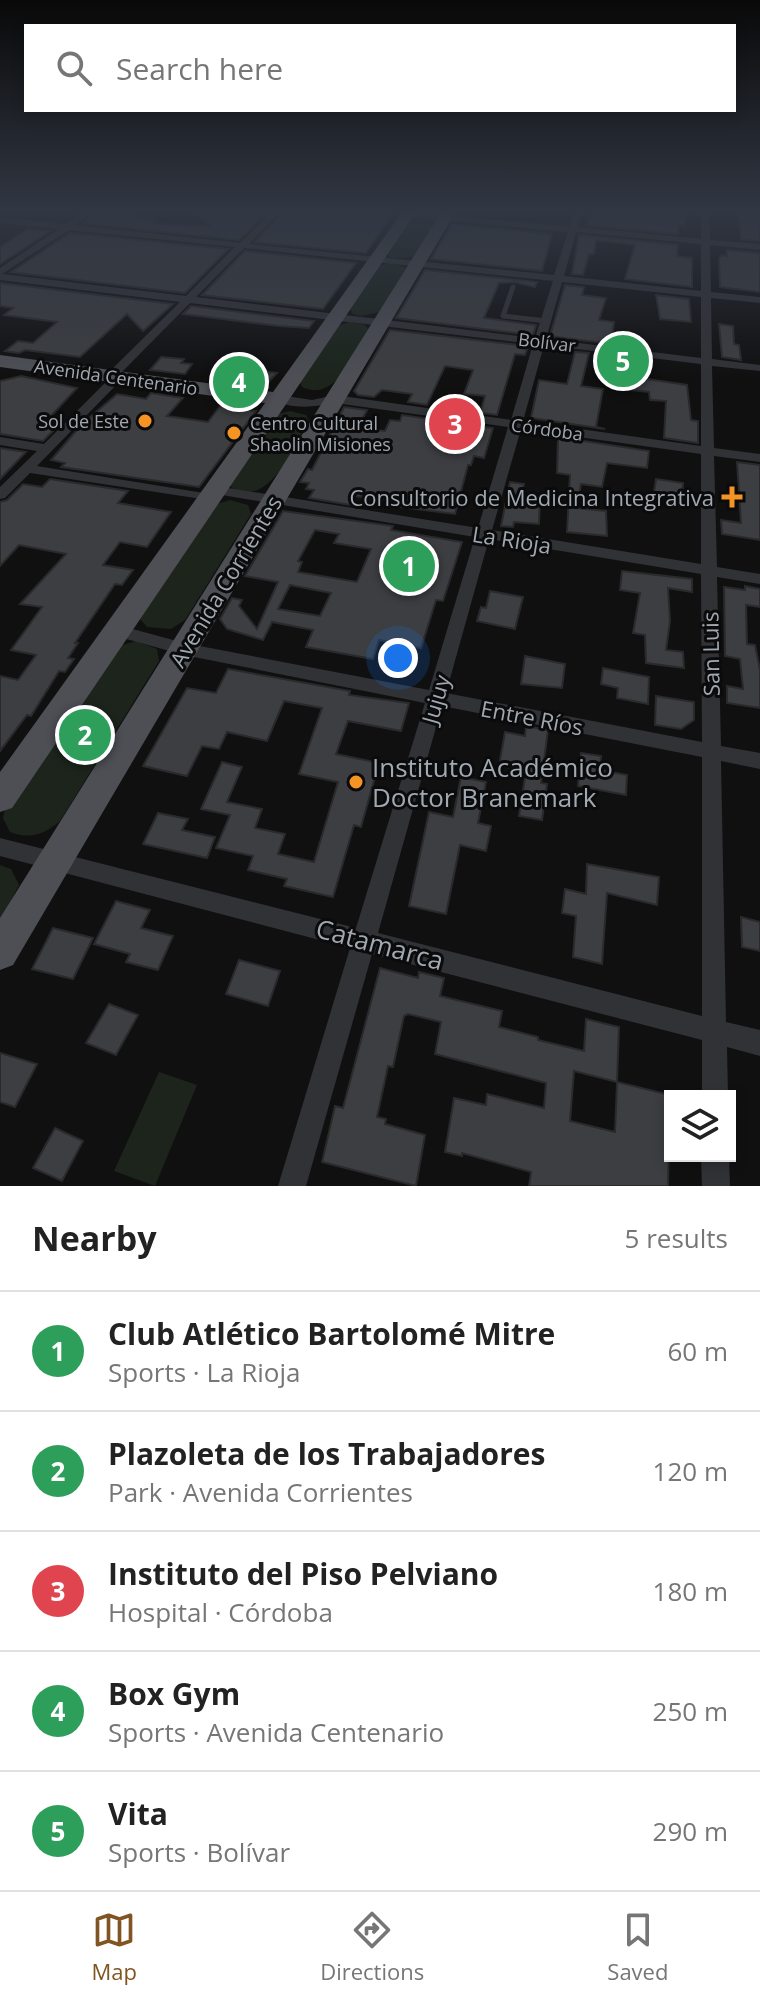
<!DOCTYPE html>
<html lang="en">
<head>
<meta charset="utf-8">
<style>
  :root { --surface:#fff; --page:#f2f2f2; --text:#222; --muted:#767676; --line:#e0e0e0; --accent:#815522 }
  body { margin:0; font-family:"Open Sans",sans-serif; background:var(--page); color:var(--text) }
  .controls { position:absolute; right:24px; bottom:24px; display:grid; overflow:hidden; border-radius:0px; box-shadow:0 4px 12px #0003 }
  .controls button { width:72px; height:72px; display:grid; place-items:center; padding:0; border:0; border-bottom:2px solid var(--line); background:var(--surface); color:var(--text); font:40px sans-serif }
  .you { position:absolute; left:398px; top:658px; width:28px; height:28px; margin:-20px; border:6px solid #fff; border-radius:50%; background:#1a73e8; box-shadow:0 0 0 12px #1a73e833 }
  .badge { display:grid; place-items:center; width:52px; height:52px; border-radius:50%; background:var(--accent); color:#fff; font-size:26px; font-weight:700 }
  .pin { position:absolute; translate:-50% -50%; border:4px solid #fff; box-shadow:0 2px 8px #0006 }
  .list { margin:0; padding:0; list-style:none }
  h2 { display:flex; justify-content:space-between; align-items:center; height:104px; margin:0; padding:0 32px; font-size:34px }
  h2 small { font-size:26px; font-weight:400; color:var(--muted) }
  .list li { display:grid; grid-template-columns:52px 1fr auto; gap:24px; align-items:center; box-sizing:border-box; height:120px; padding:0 32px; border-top:2px solid var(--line) }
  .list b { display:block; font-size:30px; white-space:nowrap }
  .list p { margin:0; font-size:26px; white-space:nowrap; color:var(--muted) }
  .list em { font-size:26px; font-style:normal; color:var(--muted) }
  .icon { flex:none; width:44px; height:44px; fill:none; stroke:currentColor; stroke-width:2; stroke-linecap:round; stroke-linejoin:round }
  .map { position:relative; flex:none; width:760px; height:1186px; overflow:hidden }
  .search { position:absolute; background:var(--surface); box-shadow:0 4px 12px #0003; left:24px; right:24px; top:24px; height:88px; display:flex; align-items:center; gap:20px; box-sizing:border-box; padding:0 28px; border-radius:0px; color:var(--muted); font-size:30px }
  .sheet { height:704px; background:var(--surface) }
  nav { display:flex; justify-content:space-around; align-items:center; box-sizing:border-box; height:112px; border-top:2px solid var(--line); background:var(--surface); font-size:22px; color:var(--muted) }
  nav a { display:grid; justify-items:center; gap:4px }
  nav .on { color:var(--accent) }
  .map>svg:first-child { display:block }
  .green { fill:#1c241c }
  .building { fill:#3c3e41; stroke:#2a2a2d; stroke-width:2; fill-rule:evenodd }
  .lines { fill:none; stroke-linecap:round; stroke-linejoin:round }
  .lane { stroke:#313236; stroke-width:5 }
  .street { fill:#313236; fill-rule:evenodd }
  .primary { fill:#4d4f55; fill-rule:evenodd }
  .poi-dot { fill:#f59423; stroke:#0b0b0c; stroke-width:3 }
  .labels { text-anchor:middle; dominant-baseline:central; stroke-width:6; stroke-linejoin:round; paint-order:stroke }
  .far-street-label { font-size:18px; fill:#a0a8b2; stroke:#0b0b0c }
  .far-poi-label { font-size:18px; fill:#a0a8b2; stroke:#0b0b0c; text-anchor:end }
  .poi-label { font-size:22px; fill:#a0a8b2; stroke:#0b0b0c; text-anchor:end }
  .street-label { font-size:22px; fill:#a0a8b2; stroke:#0b0b0c }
  .near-poi-label { font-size:26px; fill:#a0a8b2; stroke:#0b0b0c; text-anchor:start }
  .near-street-label { font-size:26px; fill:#a0a8b2; stroke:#0b0b0c }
</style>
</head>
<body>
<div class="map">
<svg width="760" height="1186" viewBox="0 0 760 1186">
  <rect width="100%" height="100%" fill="#101011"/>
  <!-- green -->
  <path class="green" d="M417 218 436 222 415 257 391 258 388 255 411 220Z
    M390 263 406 268 379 312 361 316 353 314 350 309 379 266Z
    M350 322 365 325 368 329C353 353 337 403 302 387L300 382 337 326Z
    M290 411 306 415 309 421C293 446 270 509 232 488L230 484 278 414Z
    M230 500 248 505 251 514 185 620 171 629 147 627 139 618 216 504Z
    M136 641 157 649 159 661 60 821C45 834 30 840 10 832L3 818 5 808 119 646Z
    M0 865 11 869 19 885 0 922Z
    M159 1072 197 1085 155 1186 114 1171Z"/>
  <!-- building -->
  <path class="building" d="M98 211H136L130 216 155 220 151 223 210 227 195 212 265 214 239 240 83 223Z
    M296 211 337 215V211H395L366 253 255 242 281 215Z
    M591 211H685V226L678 225V234L587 225Z
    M738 211H760V241L741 239Z
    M452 224 552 234 542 271 431 259Z
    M28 229 50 231 0 264V247Z
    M70 233 228 249 185 293 11 272Z
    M579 235 678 245 677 256 692 258V287L625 279 635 245 622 243 596 240 594 254H589L583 275 572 274Z
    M727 250 760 253V292L720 287 719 260 721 255 727 256Z
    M245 251 356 263 323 309 202 295Z
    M425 270 537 282 535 287 514 282 499 283 484 318 536 325 533 335 396 318Z
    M0 283 173 304 143 331 127 314 80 357 25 350 19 353 5 351 18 341 33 343 57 322 4 315 13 308 0 306Z
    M565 285 584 287 582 295 606 298 599 320 614 322 611 344 550 336Z
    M656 295 689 299 691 322 660 319Z
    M191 306 314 321 309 328 279 326 183 314Z
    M719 324 733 326 734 344 739 345 741 360 722 357Z
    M390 330 528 346 525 355 515 354 497 415 480 413 485 396 464 394 473 370 445 366 427 405 408 402 412 394 382 390 374 397 358 395 354 391Z
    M575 352 589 353 581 386 603 389 596 427 605 429 531 418 539 380 567 384Z
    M161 357 184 359 181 363 192 364 185 374 150 370Z
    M630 361 645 363 640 378 687 385 691 420 698 421V443L664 438 666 401 650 400 649 392 619 389Z
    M229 367 277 373 265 386 219 381Z
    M21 376 77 388 48 419 63 421 43 441 0 434V381Z
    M151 393 183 398 167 416 208 422 220 406 256 411 199 487 61 467 65 463 51 460 82 424 117 394 146 399Z
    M344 407 367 410 358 428 385 431 390 420 400 421 402 415 493 428 484 458 474 456 471 465H468L455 514 392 506 394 502 355 496 350 505 309 498 314 490 306 489 309 483 300 482 308 469 312 470Z
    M558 437 649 451 647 468 607 463 602 487 581 484 577 508 606 511 607 536 567 532 570 475 557 473Z
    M0 448 26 452 0 479Z
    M737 462 760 465V540L722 534 721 520 741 523Z
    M50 479 128 491 118 503 171 512 147 547 120 542 103 565 133 570 122 585 115 584 75 643H78L68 658 74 659 65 672 59 671 31 716 27 715 0 751V676L18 680 36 655 11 650 42 607 20 604 66 554 19 545 0 566V502L7 500 23 484 42 487Z
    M656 479 683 483 682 498 654 493Z
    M510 482 524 484 521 498 540 500 539 524 514 522 513 527 501 526Z
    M283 511 393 526 391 530 462 542 443 601 436 600 421 648 379 640 373 659 306 647 313 630 272 622 263 640 227 629 220 619 232 598 242 600 239 606 257 629 278 582 245 576ZM315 530 339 534 334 543 371 549 357 582 298 572 302 562 298 561ZM290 585 331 593 320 616 278 609Z
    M622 571 692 579V592L668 588 670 621 666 650 683 652 684 668 646 663 645 635 633 633 640 593 620 590Z
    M745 586 760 589V607L746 605 747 644 755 645 760 670V708L727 703V686L743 689 740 659 725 656 724 587 745 590Z
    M490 591 523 597 515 629 477 621 481 607 486 608Z
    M525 656 565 664 562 688 521 684Z
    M603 668 649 677 648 704 617 698 618 688 601 684Z
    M228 669 350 691 349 695 409 703 401 731 348 721 336 754 379 763 361 827 354 825 333 897 284 886 287 879 248 870 253 856 216 848 230 815 201 809 222 762 242 767 227 802 262 809 255 828 285 834 278 854 314 862 338 782 299 774 322 708 284 701 267 741 227 732 219 749 202 746 187 776 143 766 187 688 216 693Z
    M656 696 694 702V720L681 729 655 725Z
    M526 726 548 730 541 783 547 784 542 820 519 816 526 771 499 766 505 732 525 736Z
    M581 753 601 756 600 770 627 775 626 795 578 786Z
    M461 777 486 782 478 823 491 826 486 851 460 845 446 914 409 906 429 812 453 817Z
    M158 813 188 819 182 830 215 837 207 858 143 844Z
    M587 864 659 877 657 905 607 893 602 964 573 957 576 916 562 913 565 889 586 894Z
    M116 901 150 910 141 928 173 936 158 970 126 962 130 954 94 944Z
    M741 917 760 922V951L742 947Z
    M53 928 93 938 73 979 32 969Z
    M239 960 280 971 268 1006 226 994Z
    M380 968 418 978 419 972 444 978 440 996 502 1011 499 1027 538 1037V1040L584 1051 586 1019 619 1027 617 1082 670 1095 668 1186H529L531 1172 462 1153V1156L445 1152 454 1098 486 1105 487 1094 544 1108 546 1083 435 1054 441 1022 408 1014 404 1016 393 1067 388 1066 377 1117 386 1119 385 1124 425 1135 416 1186 322 1162 335 1106 343 1108ZM574 1071 617 1082 615 1132 570 1121Z
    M109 1004 138 1015 116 1055 86 1043Z
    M0 1053 37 1064 15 1107 0 1102Z
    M55 1128 83 1141 62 1181 33 1168Z"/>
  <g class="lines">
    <!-- lane -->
    <path class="lane" d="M513 287 503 316 546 321"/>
    <!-- street -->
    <path class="street" d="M85 211H95L75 225 240 243 272 211H281L249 244 554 275 568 232 408 217 404 214 408 211 569 227 574 211H582L578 227 701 239V211H709L710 240 760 244V250L710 245 711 292 760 297V303L711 298 712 359 760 365V371L712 366 714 448 760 454V462L714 456 717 567 760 574V584L717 577 721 746 760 753V769L721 761 726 1022 760 1030V1056L727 1047 728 1096H702V1040L372 954 306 1186H278L350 948 0 856V838L356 928 425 703 184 655 112 635 110 631 118 625 184 643 429 690 475 537 216 494 209 490 216 486 478 528 508 427 335 403C315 407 290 410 273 399L279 395 312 400 335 395 511 420 533 344 190 303 122 372V379L37 466 210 494 215 495 217 498 215 501 30 473 5 498 0 499V487L37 451 0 445V437L44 444 112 376V369L180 302 0 280V268L59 229 0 223V217L65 224ZM69 230 235 247 186 296 2 274ZM576 232 701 244V291L564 276ZM244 248 553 281 535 338 196 297ZM562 282 701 297V358L546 339ZM544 345 701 364V446L523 421ZM521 429 701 454V564L492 530ZM489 539 701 574 702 742 446 693ZM442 706 702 757V1016L378 933Z
      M701 1156H729L730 1186H702Z"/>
    <!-- primary -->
    <path class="primary" d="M403 211H417L12 808 0 812V772L265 403 0 367V355L273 392Z
      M442 211H456L13 965 0 970V918Z"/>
  </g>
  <!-- sky -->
  <linearGradient id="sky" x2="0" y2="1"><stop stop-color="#090909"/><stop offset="0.56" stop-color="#313743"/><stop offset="1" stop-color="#313743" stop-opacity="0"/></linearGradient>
  <rect width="760" height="377" fill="url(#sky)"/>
  <!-- markers -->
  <g class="poi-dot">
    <circle cx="145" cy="421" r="8"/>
    <circle cx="234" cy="433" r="8"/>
    <path d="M728 485h8v8h8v8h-8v8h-8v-8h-8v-8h8z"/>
    <circle cx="356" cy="782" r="8"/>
  </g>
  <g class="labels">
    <!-- far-street labels -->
    <g class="far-street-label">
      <text transform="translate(547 342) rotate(7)">Bolívar</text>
      <text transform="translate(116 377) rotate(8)">Avenida Centenario</text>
      <text transform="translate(547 429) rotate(8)">Córdoba</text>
    </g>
    <!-- far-poi labels -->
    <g class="far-poi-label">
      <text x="129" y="421">Sol de Este</text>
      <text x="250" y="423" text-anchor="start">Centro Cultural<tspan x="250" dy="21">Shaolin Misiones</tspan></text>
    </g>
    <!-- poi labels -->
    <g class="poi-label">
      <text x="714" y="497">Consultorio de Medicina Integrativa</text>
    </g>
    <!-- street labels -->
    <g class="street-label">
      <text transform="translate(512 539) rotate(9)">La Rioja</text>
      <text transform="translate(225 581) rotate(-59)">Avenida Corrientes</text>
      <text transform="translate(710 654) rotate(-91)">San Luis</text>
      <text transform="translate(435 699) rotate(-74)">Jujuy</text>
      <text transform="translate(532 717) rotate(11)">Entre Ríos</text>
    </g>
    <!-- near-poi labels -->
    <g class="near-poi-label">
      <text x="372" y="767">Instituto Académico<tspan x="372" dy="30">Doctor Branemark</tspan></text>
    </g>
    <!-- near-street labels -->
    <g class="near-street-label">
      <text transform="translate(380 944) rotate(15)">Catamarca</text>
    </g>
  </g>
</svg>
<div class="controls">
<button><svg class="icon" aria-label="layers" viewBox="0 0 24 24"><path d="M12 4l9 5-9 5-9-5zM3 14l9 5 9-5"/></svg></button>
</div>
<div class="you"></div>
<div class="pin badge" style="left:409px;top:566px;background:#2e9e5b">1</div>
<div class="pin badge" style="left:85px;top:735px;background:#2e9e5b">2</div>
<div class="pin badge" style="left:455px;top:424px;background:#e0444e">3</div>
<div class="pin badge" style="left:239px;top:382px;background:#2e9e5b">4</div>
<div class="pin badge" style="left:623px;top:361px;background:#2e9e5b">5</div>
<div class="search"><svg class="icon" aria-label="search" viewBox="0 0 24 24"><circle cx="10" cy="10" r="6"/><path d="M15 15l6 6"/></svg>Search here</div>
</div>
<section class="sheet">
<h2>Nearby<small>5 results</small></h2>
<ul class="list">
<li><span class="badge" style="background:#2e9e5b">1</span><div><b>Club Atlético Bartolomé Mitre</b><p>Sports · La Rioja</p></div><em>60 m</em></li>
<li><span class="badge" style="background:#2e9e5b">2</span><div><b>Plazoleta de los Trabajadores</b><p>Park · Avenida Corrientes</p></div><em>120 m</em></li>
<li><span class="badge" style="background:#e0444e">3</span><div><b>Instituto del Piso Pelviano</b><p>Hospital · Córdoba</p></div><em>180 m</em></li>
<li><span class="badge" style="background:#2e9e5b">4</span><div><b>Box Gym</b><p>Sports · Avenida Centenario</p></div><em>250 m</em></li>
<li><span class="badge" style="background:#2e9e5b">5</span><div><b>Vita</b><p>Sports · Bolívar</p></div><em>290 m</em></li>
</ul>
</section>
<nav>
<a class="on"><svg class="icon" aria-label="map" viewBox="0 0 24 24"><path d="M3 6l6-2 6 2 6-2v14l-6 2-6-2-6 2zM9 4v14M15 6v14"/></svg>Map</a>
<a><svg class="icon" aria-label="directions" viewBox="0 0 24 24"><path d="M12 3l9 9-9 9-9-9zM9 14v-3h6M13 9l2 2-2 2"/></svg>Directions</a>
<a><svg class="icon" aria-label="saved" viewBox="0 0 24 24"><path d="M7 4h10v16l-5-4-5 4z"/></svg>Saved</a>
</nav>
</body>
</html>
